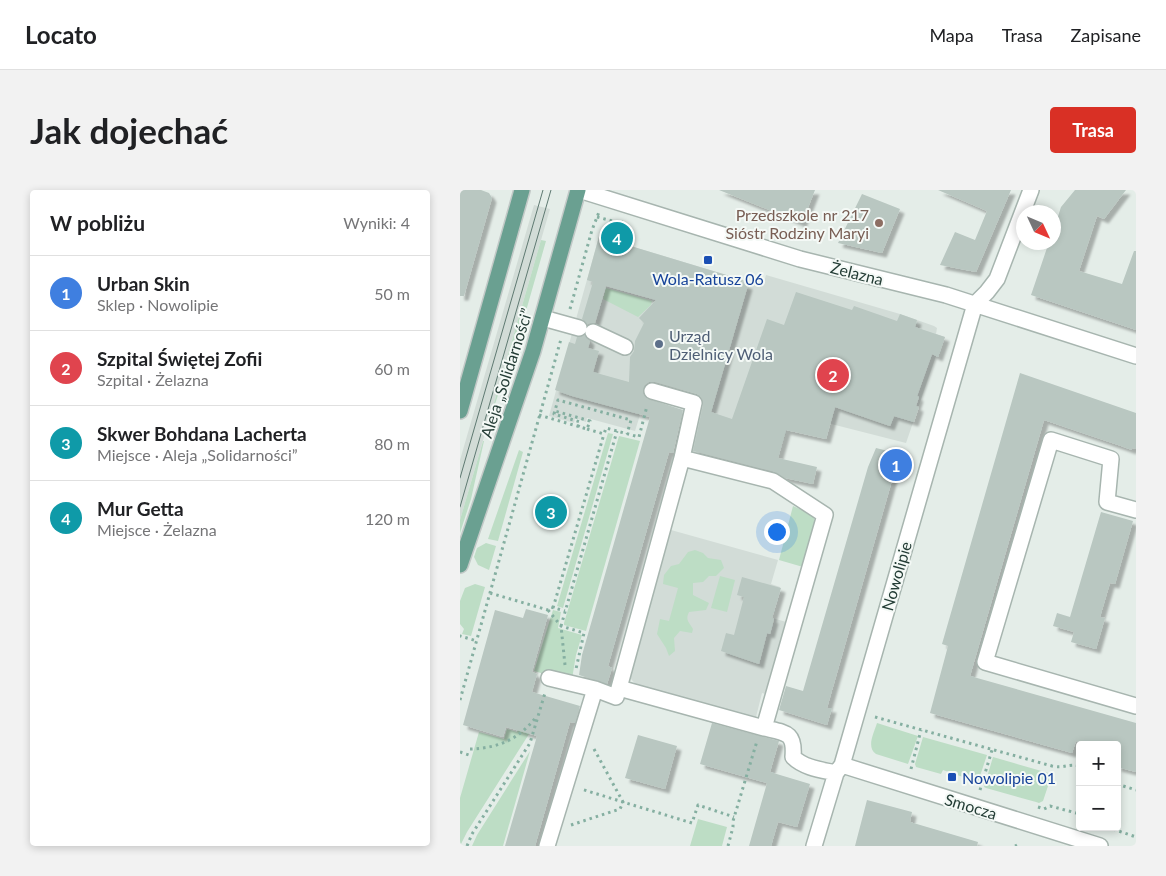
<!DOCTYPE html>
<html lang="pl">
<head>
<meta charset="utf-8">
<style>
  :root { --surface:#fff; --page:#f2f2f2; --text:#202124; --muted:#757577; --line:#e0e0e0; --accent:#d93025 }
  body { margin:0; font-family:Lato,sans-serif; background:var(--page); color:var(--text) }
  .controls { position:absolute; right:15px; bottom:15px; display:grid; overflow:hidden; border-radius:5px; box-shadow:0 2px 8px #0003 }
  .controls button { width:45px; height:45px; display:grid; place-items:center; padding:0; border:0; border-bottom:1px solid var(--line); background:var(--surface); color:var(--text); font:25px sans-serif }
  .compass { position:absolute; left:556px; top:15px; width:45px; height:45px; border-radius:50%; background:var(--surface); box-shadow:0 2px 8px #0003; rotate:134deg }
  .you { position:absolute; left:316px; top:341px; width:18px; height:18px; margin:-12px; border:4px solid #fff; border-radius:50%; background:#1a73e8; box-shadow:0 0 0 8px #1a73e833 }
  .badge { display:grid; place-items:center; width:32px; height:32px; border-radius:50%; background:var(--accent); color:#fff; font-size:16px; font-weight:700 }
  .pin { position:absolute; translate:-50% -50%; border:2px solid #fff; box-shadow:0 1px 5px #0006 }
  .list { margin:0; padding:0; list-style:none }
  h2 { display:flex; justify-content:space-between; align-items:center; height:65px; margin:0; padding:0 20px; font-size:21px }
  h2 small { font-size:16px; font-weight:400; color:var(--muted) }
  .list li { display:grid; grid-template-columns:32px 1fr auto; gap:15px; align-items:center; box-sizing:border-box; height:75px; padding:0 20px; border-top:1px solid var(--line) }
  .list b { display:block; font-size:19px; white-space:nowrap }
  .list p { margin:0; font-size:16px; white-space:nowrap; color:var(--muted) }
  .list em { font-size:16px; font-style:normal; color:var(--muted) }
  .map { position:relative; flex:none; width:676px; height:656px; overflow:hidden; border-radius:5px }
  header { display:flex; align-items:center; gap:30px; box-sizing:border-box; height:70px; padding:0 25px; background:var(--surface); border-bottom:1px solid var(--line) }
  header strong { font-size:24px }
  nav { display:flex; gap:28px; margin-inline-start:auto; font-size:18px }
  .intro { display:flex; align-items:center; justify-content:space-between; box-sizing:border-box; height:120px; padding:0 30px }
  h1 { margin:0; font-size:35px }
  .button { padding:12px 22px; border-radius:5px; background:var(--accent); color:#fff; font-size:18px; font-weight:700 }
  main { display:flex; gap:30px; padding:0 30px }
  aside { flex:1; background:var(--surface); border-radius:5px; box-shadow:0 2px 8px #0003 }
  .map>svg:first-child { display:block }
  .built { fill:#d2dcd7 }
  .green { fill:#bdddc5 }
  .building { fill:#b9c7c1; filter:url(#shadow) }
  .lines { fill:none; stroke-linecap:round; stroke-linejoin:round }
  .minor-casing { stroke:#a7b5af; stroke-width:18 }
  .major-casing { stroke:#c2c9c7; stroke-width:18 }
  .path { stroke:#85afa1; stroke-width:3; stroke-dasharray:2.5 4; stroke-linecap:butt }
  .minor { stroke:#fff; stroke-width:15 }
  .major { stroke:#6aa091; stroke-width:15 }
  .tram { stroke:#5e7971; stroke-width:1 }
  .education-dot { fill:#8d6e63; stroke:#f4f9f6; stroke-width:2 }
  .transit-dot { fill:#1a4fb4; stroke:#f4f9f6; stroke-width:2 }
  .service-dot { fill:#5c6f8a; stroke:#f4f9f6; stroke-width:2 }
  .labels { text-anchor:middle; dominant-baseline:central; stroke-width:4; stroke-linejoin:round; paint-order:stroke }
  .education-label { font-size:16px; fill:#785e54; stroke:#f4f9f6; text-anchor:end }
  .street-label { font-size:16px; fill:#243d36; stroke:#f4f9f6 }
  .transit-label { font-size:16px; fill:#164399; stroke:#f4f9f6 }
  .service-label { font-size:16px; fill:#4e5e75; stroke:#f4f9f6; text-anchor:start }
</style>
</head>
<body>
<header>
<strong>Locato</strong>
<nav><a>Mapa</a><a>Trasa</a><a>Zapisane</a></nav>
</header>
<div class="intro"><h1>Jak dojechać</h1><a class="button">Trasa</a></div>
<main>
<aside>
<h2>W pobliżu<small>Wyniki: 4</small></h2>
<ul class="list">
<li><span class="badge" style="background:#3f7fe0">1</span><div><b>Urban Skin</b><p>Sklep · Nowolipie</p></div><em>50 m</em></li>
<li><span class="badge" style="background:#e0444e">2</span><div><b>Szpital Świętej Zofii</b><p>Szpital · Żelazna</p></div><em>60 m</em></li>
<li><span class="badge" style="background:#0f9aa8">3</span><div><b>Skwer Bohdana Lacherta</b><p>Miejsce · Aleja „Solidarności”</p></div><em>80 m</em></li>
<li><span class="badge" style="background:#0f9aa8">4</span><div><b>Mur Getta</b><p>Miejsce · Żelazna</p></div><em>120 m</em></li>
</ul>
</aside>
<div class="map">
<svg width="676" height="656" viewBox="0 0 676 656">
  <defs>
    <filter id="shadow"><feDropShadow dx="4.5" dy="4.5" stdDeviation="1" flood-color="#0004"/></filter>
  </defs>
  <rect width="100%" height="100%" fill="#e4ede8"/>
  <!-- built -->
  <path class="built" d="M74 15 90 19 0 330V270Z
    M140 43 164 54 303 96 306 85 440 124 474 136 477 138 476 144 485 147 478 167 476 166 446 253 332 224 312 285 230 267 233 251 229 250 236 218 241 219 244 204 190 193 175 241 127 228 126 232 115 228 114 233 89 226Z
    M211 340 318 370 311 394 320 397 312 428 330 433 309 505 302 503 295 531 180 499 171 489 169 482Z"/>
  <!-- green -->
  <path class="green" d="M81 50 86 51 62 135 35 214 34 213Z
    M146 98 192 111 191 115 178 127 143 109Z
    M148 243 153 244 103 418 97 416Z
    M159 246 180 251 126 441 104 435V433Z
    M23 251H24L11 309 0 343V330Z
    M59 260 63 262 38 351 28 349Z
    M333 316 353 325 356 336 343 377 319 370Z
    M26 353 36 356 29 380 18 375 14 367 17 358Z
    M235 360 243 363 248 368 261 370 264 378 256 386H249L243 392 233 393V405L249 413 246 420 229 422C225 430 229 432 233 439L232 443 220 441 214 448 215 461 209 466 206 458 197 444 200 429 209 431 218 398 203 394 204 385 211 376 219 374 228 362Z
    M260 386 275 390 267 422 251 418Z
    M15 394 25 397 11 446 2 444 4 439 0 434V411L5 398Z
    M93 420 101 422 98 438 122 445 116 465 112 489 95 487 74 481Z
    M64 518 76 522 69 544 7 642 0 656V608L19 542 44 549 47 539 57 542Z
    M417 533 458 546 448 574 416 564C406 557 414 543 417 533Z
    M463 547 527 565 518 592 515 594 503 590V587L483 580 481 584 456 577 455 574Z
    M70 561 43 656H12L17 645Z
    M533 567 592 584 583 611 579 613 576 612 526 598 524 597Z
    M238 629 267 637 262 656H230Z"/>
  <!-- building -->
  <path class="building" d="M0 0H21L29 3 32 8 4 106H0Z
    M259 0H355L342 33Z
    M478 0H551L516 82 480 75 495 42 515 50 527 21Z
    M615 0H666L644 29 637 26 619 81 662 94 674 61H676V140L571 105 589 52H594V39L601 17Z
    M402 4 440 19 422 63 378 53Z
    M140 43 165 50 164 54 283 90 282 93 288 95 251 222 272 229 307 129 324 135 336 102 392 120 394 116 437 131 440 124 457 130 455 137 485 147 478 167 472 164 457 206 459 207 456 216 459 217 454 232 434 226 430 236 375 217 366 249 326 240 318 268 357 277 353 294 325 288 315 282 233 261 243 215 241 207 237 204 195 192H189L185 195 183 203 186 208 223 220 213 263 209 262 148 476 152 478 147 494 119 485 122 465 190 227 112 206 95 200 109 152 115 154 117 147 125 145 130 151 128 158 139 161 133 182 169 192 170 167 174 161 175 151 184 133 179 128 196 110 146 96 135 133 127 134 122 129 133 92 127 90Z
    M560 183 676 223V259L672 258V260L661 256 584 230 510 486 676 533V582L657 577V555H628L616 551 612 563 470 523 488 456 482 454Z
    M416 258 444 265 440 282 435 280 367 518H372L367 535 319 520 326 496 343 501 408 277Z
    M641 322 673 331 655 394 650 393 640 427 645 428 636 459 611 452 614 442 593 436 597 423 610 427Z
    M282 387 321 398 312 428 314 429 310 444 307 443 299 474 261 461 266 443 274 445 284 407 277 405Z
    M66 419 88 425 72 482 77 484 72 502 120 516 115 533 110 532 75 656H45L77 546 46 537 43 547 3 535 35 420 63 428Z
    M252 533 319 551 310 582 350 594 337 637 318 632 311 656H289L307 593 240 574Z
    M178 545 217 556 205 599 165 588Z
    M407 610 452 622 450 632 518 652 517 656H395Z"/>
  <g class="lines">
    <!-- minor casing -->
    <g class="minor-casing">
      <path id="minor" d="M119 0 340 69 486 105 676 166
        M83 128 119 138
        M133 142 165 157
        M192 201 234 213 222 268
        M676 320 647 312 651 269 591 250 525 472 676 516
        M89 488 135 499
        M304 538 159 498 222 268 313 291 365 325 304 538C326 543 335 542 333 567 344 578 362 580 376 583
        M382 575 640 656
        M87 656 135 499 156 507 159 498
        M354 656 376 583 382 575 515 114 527 102 537 89 571 0"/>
    </g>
    <!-- major casing -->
    <g class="major-casing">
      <path id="major" d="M0 221 62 0
        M0 375 73 161 118 0"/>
    </g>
    <!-- path -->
    <path class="path" d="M137 27 156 32H163
      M110 119 132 40 139 22
      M79 225 127 239 130 231 95 221
      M118 237 120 232 94 224 98 210 171 230 167 244
      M127 239 144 244 146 238 179 247 187 216
      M30 403 88 420 91 417 105 421
      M93 418 144 244
      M88 420 101 436 124 443 116 479
      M0 447V446L17 451
      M105 475 101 436 157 241
      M0 510 101 149
      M415 527 592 576C604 579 608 573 620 576
      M10 559C40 558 59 549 77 526
      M134 559 163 612 232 633 238 615 274 627
      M0 562 9 565
      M451 579 461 540
      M657 594 676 600
      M520 600 532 560
      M578 617 584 619 590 616 620 624
      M111 635 160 619 163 612 121 599
      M647 637 676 647
      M7 656 12 644 70 553 85 503
      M268 656 273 637V631L297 551
      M555 656 557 655"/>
    <!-- minor -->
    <use href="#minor" class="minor"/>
    <!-- major -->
    <use href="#major" class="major"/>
    <!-- tram -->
    <path class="tram" d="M0 288 83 0
      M0 317 91 0"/>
  </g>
  <!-- markers -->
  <circle class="education-dot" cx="419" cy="33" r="5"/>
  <g class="transit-dot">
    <rect x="243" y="65" width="10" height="10" rx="2.5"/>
    <rect x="487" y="582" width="10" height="10" rx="2.5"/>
  </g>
  <circle class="service-dot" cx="199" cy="154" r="5"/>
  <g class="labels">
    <!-- education labels -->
    <g class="education-label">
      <text x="409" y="24">Przedszkole nr 217<tspan x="409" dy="18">Sióstr Rodziny Maryi</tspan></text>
    </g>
    <!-- street labels -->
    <g class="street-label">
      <text transform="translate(397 83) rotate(14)">Żelazna</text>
      <text transform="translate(46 183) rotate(-72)">Aleja „Solidarności”</text>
      <text transform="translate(436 386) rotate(-74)">Nowolipie</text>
      <text transform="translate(511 616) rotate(17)">Smocza</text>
    </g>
    <!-- transit labels -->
    <g class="transit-label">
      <text x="248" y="88">Wola-Ratusz 06</text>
      <text x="502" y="587" text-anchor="start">Nowolipie 01</text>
    </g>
    <!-- service labels -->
    <g class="service-label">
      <text x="209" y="145">Urząd<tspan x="209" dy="18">Dzielnicy Wola</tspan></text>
    </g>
  </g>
</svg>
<div class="controls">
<button>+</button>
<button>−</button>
</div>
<svg class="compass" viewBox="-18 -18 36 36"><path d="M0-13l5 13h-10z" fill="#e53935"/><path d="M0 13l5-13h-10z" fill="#757577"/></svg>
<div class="you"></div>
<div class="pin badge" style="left:436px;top:275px;background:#3f7fe0">1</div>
<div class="pin badge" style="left:373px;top:185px;background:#e0444e">2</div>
<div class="pin badge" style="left:91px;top:322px;background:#0f9aa8">3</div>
<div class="pin badge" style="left:157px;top:48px;background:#0f9aa8">4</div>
</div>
</main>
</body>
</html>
